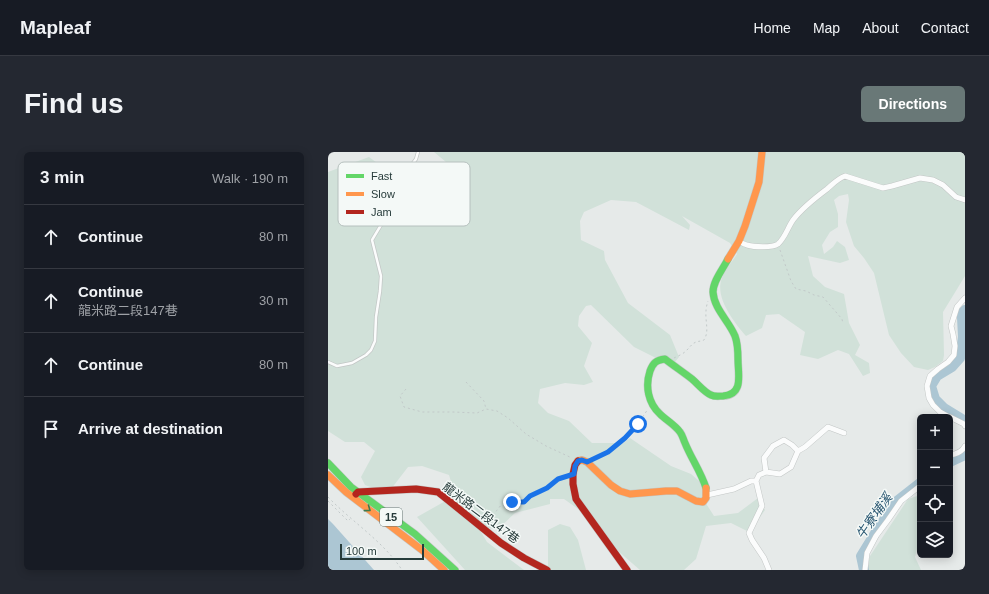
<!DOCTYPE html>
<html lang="en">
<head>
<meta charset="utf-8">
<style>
  :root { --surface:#171b24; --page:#242831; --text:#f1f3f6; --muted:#9ea1a6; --line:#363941; --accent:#697877 }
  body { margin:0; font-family:Arial,"Noto Sans TC",sans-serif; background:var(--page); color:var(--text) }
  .controls { position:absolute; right:12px; bottom:12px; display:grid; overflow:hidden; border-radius:6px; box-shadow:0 2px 10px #0003 }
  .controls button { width:36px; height:36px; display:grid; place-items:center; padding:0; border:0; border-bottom:1px solid var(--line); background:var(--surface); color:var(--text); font:20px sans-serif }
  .scale { position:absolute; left:12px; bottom:10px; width:84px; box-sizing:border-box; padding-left:4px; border:2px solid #263b3a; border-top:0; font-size:11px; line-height:14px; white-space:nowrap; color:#263b3a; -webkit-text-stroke:3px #f4f9f7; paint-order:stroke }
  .stop { position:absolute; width:12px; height:12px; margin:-9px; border:3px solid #1a73e8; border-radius:50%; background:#fff }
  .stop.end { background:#1a73e8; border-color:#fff; box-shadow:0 1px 4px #0008 }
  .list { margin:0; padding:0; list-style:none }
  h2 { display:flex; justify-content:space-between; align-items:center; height:52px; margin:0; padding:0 16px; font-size:17px }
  h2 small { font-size:13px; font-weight:400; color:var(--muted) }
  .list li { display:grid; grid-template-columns:26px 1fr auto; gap:12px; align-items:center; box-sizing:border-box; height:64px; padding:0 16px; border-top:1px solid var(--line) }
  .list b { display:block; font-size:15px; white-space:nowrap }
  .list p { margin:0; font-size:13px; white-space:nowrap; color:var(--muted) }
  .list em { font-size:13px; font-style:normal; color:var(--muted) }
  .icon { flex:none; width:22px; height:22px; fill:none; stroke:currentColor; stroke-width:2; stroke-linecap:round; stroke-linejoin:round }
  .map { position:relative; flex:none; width:637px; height:418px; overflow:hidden; border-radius:6px }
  header { display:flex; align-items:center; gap:24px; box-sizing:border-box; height:56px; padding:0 20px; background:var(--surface); border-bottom:1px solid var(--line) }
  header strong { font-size:19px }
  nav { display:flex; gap:22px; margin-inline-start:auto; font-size:14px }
  .intro { display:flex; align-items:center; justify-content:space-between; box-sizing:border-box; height:96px; padding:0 24px }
  h1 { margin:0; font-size:28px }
  .button { padding:10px 18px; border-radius:6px; background:var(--accent); color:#fff; font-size:14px; font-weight:700 }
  main { display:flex; gap:24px; padding:0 24px }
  aside { flex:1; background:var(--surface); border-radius:6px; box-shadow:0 2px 10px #0003 }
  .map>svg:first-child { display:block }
  .green { fill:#d1e1d9 }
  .water { fill:#acc6d3 }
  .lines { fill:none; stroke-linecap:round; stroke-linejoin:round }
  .river { stroke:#acc6d3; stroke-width:10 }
  .lane-casing { stroke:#c3c7c6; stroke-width:4 }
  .street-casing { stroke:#c3c7c6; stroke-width:6 }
  .fast-casing { stroke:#c3c8c7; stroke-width:8 }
  .slow-casing { stroke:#c3c8c7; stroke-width:8 }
  .jam-casing { stroke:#c3c8c7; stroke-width:8 }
  .path { stroke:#c2c9c9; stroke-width:1; stroke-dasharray:2 3; stroke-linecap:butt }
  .lane { stroke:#fbfcfc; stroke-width:2.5 }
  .street { stroke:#fbfcfc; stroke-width:5 }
  .fast { stroke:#63d668; stroke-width:7 }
  .slow { stroke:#ff974d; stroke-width:7 }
  .jam { stroke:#b3261e; stroke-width:7 }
  .oneway { stroke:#3e794c }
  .route { stroke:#1a73e8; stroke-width:5 }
  .labels { text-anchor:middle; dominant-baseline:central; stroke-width:3; stroke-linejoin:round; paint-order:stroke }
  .shield { fill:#f4f9f7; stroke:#647473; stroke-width:1 }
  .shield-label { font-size:11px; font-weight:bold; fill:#263b3a }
  .street-label { font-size:12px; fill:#263b3a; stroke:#f4f9f7 }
  .water-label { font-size:13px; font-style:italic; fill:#275570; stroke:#f4f9f7 }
  .key { fill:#f4f9f7; stroke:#b6c0be; stroke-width:1 }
  .key-label { font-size:11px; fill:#263b3a }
</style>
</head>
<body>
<header>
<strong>Mapleaf</strong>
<nav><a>Home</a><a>Map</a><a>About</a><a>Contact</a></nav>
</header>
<div class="intro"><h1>Find us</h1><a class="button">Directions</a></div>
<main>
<aside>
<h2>3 min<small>Walk · 190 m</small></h2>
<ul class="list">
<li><svg class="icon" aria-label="ahead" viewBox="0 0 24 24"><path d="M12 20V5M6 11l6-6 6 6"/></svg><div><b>Continue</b></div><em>80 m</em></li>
<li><svg class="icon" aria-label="ahead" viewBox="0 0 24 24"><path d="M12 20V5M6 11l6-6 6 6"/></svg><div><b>Continue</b><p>龍米路二段147巷</p></div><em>30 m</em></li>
<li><svg class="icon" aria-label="ahead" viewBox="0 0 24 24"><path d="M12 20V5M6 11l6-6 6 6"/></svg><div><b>Continue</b></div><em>80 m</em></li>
<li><svg class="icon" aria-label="arrive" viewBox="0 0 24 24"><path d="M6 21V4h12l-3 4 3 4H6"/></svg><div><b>Arrive at destination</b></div></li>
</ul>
</aside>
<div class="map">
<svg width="637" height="418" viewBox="0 0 637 418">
  <rect width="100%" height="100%" fill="#e6eae9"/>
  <!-- green -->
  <path class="green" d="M106 0H637V124L615 160 616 203 615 209 607 215 600 218 586 215 573 201 561 183 546 121 536 106 526 94 518 70 521 48 520 42 511 44 506 48 510 62V75L502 80 494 93 496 102 505 95 509 89 517 95 521 108 512 111 480 104 485 124 497 135 516 142 521 171 532 193 527 203 541 211 542 221 535 224 521 202 510 198 490 207 472 203 477 180 451 162 438 163 434 176 418 184C406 170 386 145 394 126 397 118 404 110 409 102L402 91 354 64 362 73 361 78 308 50 283 48 256 60 252 69 253 88 276 99 277 108 300 151 342 183 351 205 346 211 332 208 306 195 263 153 258 154 251 164 250 174 264 191 256 214 265 230 256 233 237 231 212 237 210 251 220 261 241 269 264 291H295L302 286 343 314 363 322 378 335 377 350 386 364 410 361 430 346 437 358 421 380 403 371 378 374 368 407 356 418H312L290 399 267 369 236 347H222V352L187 361 170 377 156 376 153 380 159 390 196 418H137L89 365 121 347 124 333 121 323 94 314 80 315 60 341 37 333 33 325 47 299 36 290H17L0 279V20L41 5 60 19 62 52 85 65 89 55 108 56 118 10Z
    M592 343V386L587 405 593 418H539L542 404 580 347Z
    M232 372 242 375 250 388 258 418H220V378Z"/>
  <!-- water -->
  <path class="water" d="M0 367 5 372 46 418H0Z"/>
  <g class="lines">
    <!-- river -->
    <path class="river" d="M637 158 635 160 634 165 635 185 632 206 624 215 609 224 603 234 607 247 616 256 637 269
      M622 310 637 303
      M536 418 533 404 549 378 569 349 592 331"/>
    <!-- lane casing -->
    <g class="lane-casing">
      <path id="lane" d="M0 210 9 214 24 211 38 203 43 198 47 189 48 165 52 139 53 124 44 88 71 43 77 22 88 7 90 0"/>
    </g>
    <!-- street casing -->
    <g class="street-casing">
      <path id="street" d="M411 89C413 91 416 92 419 93 426 95 444 96 450 92 457 86 460 75 465 68 474 56 487 46 499 37 505 32 509 27 517 24L555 36 564 34 592 26 605 28 615 33 628 45 637 48
        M621 265 612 260 605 253 601 246 599 234 602 224 610 217 620 210 626 203 627 194 625 182 623 174 629 155 637 146
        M622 265 636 272 637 274
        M622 303C628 302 634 300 637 294
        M438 320 436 306 445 294 456 288 464 293 470 299
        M428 329 431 323 438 320 452 322 463 315 470 299 477 295 500 275 516 281
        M379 343 406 337 423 329H428L434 354 421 381 424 388 436 406 441 418
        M537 418 539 401 548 384 560 368 573 349 592 334"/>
    </g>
    <!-- fast casing -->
    <g class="fast-casing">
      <path id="fast" d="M0 311 23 335 87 382 127 418
        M378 336C373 320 363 306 357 291 355 287 355 284 352 280 347 273 338 268 332 262 320 251 317 234 322 219 325 211 328 208 337 207 346 214 355 220 364 227 370 232 376 240 383 243 387 245 391 244 395 244 416 243 410 222 410 208 410 200 410 192 407 184 401 169 386 157 385 140 385 129 395 117 400 107"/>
    </g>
    <!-- slow casing -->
    <g class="slow-casing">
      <path id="slow" d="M400 107 411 89 417 74 431 30 434 0
        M250 309 254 308 259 310 283 333 292 339 302 342 338 339H349L368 349 375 350 378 346V336
        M0 323 18 340 94 398 116 418"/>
    </g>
    <!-- jam casing -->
    <g class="jam-casing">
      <path id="jam" d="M250 309 247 313 245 322V332L248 347 299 418
        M28 342 30 340 88 337 110 340 173 391 196 406 219 418"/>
    </g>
    <!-- path -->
    <path class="path" d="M452 98 463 129 468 137 478 139 486 143 495 145 514 167 515 172
      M346 206C350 204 355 202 358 199 364 193 365 189 375 189 382 181 377 170 378 159 378 156 379 152 380 149
      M138 230 156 249 158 257
      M78 237 72 244 76 255 94 260H125L149 261 158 257 169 259 180 266 198 282 218 294 244 306
      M266 307C292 293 304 281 320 257
      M0 345C24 370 55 389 74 418
      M0 349 20 369 22 367
      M160 372 171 355 184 350H196L202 344 219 336 230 327 239 324"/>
    <!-- lane -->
    <use href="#lane" class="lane"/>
    <!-- street -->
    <use href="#street" class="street"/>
    <!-- fast -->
    <use href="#fast" class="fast"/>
    <!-- slow -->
    <use href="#slow" class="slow"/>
    <!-- jam -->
    <use href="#jam" class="jam"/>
  </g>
  <!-- one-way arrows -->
  <defs><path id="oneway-chevron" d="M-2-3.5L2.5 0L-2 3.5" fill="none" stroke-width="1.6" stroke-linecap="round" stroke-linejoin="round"/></defs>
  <use class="oneway" href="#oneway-chevron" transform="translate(40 357) rotate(36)"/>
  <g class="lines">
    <!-- route -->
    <path class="route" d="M184 350H196L202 344 219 336 230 327 246 322 247 314 250 309 254 308 259 310 280 300 297 286 310 272"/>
  </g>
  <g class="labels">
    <!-- shield labels -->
    <rect class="shield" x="52" y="356" width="22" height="18" rx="3"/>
    <g class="shield-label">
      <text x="63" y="365">15</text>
    </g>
    <!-- street labels -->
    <g class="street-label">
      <text transform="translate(153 361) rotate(37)">龍米路二段147巷</text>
    </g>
    <!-- water labels -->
    <g class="water-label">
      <text transform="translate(546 364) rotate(-55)">牛寮埔溪</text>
    </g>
  </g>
  <!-- legend -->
  <rect x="10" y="10" width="132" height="64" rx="6" class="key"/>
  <rect x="18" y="22" width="18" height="4" fill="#63d668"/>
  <rect x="18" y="40" width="18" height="4" fill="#ff974d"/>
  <rect x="18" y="58" width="18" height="4" fill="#b3261e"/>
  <g class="key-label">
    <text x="43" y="28">Fast</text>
    <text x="43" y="46">Slow</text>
    <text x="43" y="64">Jam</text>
  </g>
</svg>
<div class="controls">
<button>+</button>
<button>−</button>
<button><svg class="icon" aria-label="locate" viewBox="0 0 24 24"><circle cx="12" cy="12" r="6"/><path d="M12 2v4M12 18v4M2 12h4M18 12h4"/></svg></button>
<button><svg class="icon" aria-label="layers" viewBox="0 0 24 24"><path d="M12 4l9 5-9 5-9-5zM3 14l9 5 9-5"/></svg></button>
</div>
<div class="scale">100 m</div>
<div class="stop" style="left:310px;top:272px"></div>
<div class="stop end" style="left:184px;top:350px"></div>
</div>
</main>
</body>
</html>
